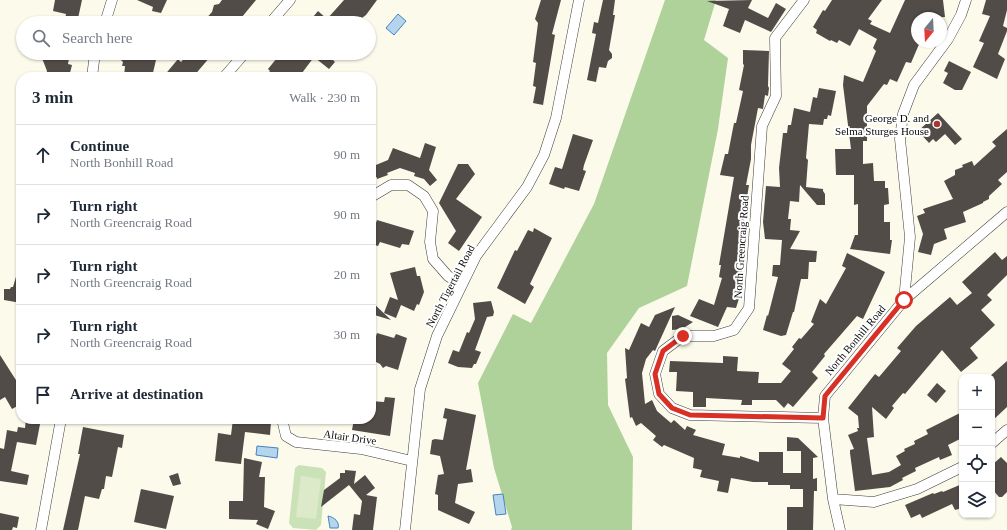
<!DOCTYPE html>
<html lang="en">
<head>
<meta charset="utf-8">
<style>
  :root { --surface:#fff; --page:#f6f6f7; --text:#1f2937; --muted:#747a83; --line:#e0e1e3 }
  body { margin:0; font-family:Georgia,serif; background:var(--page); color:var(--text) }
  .controls { position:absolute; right:12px; bottom:12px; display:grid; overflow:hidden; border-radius:8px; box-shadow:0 1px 3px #0004 }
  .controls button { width:36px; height:36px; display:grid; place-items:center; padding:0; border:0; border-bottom:1px solid var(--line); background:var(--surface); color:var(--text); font:20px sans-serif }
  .compass { position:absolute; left:911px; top:12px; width:36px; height:36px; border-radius:50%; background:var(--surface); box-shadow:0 1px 3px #0004; rotate:198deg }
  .stop { position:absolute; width:12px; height:12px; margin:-9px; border:3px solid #d93025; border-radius:50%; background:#fff }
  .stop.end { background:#d93025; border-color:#fff; box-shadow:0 1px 4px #0008 }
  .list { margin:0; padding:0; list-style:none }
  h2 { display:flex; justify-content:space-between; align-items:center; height:52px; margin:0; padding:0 16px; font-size:17px }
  h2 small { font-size:13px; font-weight:400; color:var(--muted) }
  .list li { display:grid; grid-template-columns:26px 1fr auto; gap:12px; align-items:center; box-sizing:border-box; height:60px; padding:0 16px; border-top:1px solid var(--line) }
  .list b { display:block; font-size:15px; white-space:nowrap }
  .list p { margin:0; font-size:13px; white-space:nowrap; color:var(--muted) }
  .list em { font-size:13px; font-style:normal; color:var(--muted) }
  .icon { flex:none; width:22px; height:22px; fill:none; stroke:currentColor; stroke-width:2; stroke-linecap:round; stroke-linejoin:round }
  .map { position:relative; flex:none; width:1007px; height:530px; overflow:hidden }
  .search { position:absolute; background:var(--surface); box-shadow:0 1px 3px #0004; left:16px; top:16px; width:360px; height:44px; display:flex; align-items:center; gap:10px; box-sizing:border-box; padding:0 14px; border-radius:22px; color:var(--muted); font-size:15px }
  .panel { position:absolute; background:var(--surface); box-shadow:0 1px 3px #0004; left:16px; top:72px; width:360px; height:352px; border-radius:16px }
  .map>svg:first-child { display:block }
  .green { fill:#cbe2b8 }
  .forest { fill:#afd19a }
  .pitch { fill:#dceac9 }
  .water { fill:#b5d4ee; stroke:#4584bc }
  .building { fill:#514c48 }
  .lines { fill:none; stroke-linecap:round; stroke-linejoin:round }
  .minor-casing { stroke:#3d3d3d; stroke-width:11 }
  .minor { stroke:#fff; stroke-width:10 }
  .route { stroke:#d93025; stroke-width:5 }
  .poi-dot { fill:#a83734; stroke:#fff; stroke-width:1.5 }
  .labels { text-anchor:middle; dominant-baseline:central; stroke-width:4; stroke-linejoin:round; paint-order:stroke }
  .poi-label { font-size:11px; fill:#0a0a0a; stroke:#fff; text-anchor:end }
  .street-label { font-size:11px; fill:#0a0a0a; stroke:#fff }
</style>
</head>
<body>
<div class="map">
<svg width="1007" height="530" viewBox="0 0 1007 530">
  <rect width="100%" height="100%" fill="#fcfaea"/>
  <!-- green -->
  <path class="green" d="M299 465 322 468 326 472 321 525 316 530 293 528 289 523 295 468Z"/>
  <!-- forest -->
  <path class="forest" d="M665 0H716L704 40 728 58 718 129 687 286 639 308 607 353 608 405 633 457 632 530H511L512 527 494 468 478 383 513 314 531 323 594 204Z"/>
  <!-- pitch -->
  <path class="pitch" d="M301 476 321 479 316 519 296 517Z"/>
  <!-- water -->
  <path class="water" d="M398 14 406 21 394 35 386 28Z
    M257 446 278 448 277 458 256 455Z
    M503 494 506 514 496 515 493 495Z
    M328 516C334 517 340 522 338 528H330Z"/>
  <!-- building -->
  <path class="building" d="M55 0H82L77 23H64L66 14 53 11Z
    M137 0H167L161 13 152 11 153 7Z
    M222 0H256L237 23H202L212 12 214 5 219 4Z
    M344 0H377L366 15 362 18 360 17 355 23H308L318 11 327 19Z
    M541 0H561L552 34 555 35 543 105 533 103 536 87 533 86 536 63 533 62 538 23 535 19Z
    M603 0H615L613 15H615L609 50 612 54V58L608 61 606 68 599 67 596 82 587 80 596 34 592 33 594 22 598 23Z
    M752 0 748 8 768 18 776 3 786 9 771 32 745 20 740 33 723 26 729 9 707 1Z
    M832 0H882L868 19 872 21 870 24 890 33 905 0H943L945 17 917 18V42H920L911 63 906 62 897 82 890 79 887 85 884 84 867 106V141H863V164L873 163 874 181H885V188H888L889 204 884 205V222H890V240H892L890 254 850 249 855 235H858V204L854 205V175H836L835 149H851L843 85 844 75 863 82 876 51 873 48 877 39 859 29 850 46 839 40 837 43 831 40 830 41 816 33 817 30 813 27 823 10 825 11Z
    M986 0H1007V10L1003 26 1007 28V31L998 54 1005 59 997 79 973 67 984 43 979 41 990 16 982 14Z
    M743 50 769 51 768 86 769 88 768 96 765 95 763 109 758 108 751 145V159L746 185H749L741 236H744L739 261 744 262 739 288 742 289 736 308 727 307 718 327 690 316 699 299 714 305 722 278 719 277 721 265H719L734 177 720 175 725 154H728L734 123H736L743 91 739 90 744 65 743 64Z
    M40 53H70L68 64 72 65 69 77H46L47 71Z
    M126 53H143L142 57 156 60 152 77H124L125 66H122L123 62 120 59 125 57Z
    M189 53H206L210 57 193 77H163L178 59 181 62Z
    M281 53H326L335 62 329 69 314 57 299 77H265L270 71 268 69Z
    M949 61 971 72 962 90H955L943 83 948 73 944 71Z
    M819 88 836 91 831 116 828 115 827 119H824L823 125 809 124 806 158 808 160 806 187 823 189V191L825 194V205H817L800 185 799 202 790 201 788 219H791L790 230 800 231 790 249 817 251 816 262H809L808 279H801L794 312H793L786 335 781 336 763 330 767 315 768 316 778 277 772 276 773 265H780L782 240 765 239 763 222 766 186 780 187 779 168 783 133H787L788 125H791L794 108 810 112 813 97 817 98Z
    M938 113 962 139 955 145 945 134 936 142 933 139 929 143 918 131Z
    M1007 129V172L998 180 1002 184 989 196V199L983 202V203L963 212 966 222 944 229 947 239 934 244 931 255 918 252 923 234 917 216 925 213 923 209 953 199 944 181 955 175V170L963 167 962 165 972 161 974 166 996 146 992 142Z
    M573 134 593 140 584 165 583 170 586 171 579 191 565 187 564 189 549 184 555 167 562 169Z
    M425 143 436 147 429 170 437 180 430 186 424 179 414 176 415 173 400 168 387 173 388 175 377 179V177L371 181V167L388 160 393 148 420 158Z
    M458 164H468L475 174 456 199 482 217 459 251 448 243 456 231 439 203Z
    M377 220 414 231 409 245 402 244 400 248 380 242 378 246 371 244V236Z
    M534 228 552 238 530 284 534 287 525 304 497 288 515 250 517 251 528 230 533 232Z
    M995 252 1002 260 1007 256V275L987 295 992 300 981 310 995 325 970 348 978 358 961 372 942 350 905 394 903 393 892 406 894 408 886 419 872 407 874 437 867 438 872 475 889 472 901 465 896 456 905 451 904 449 915 444 914 441 928 434 926 430 962 412V438L948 445 952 455 940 460 939 457 915 468 916 471 902 478 903 480 890 487 855 491 850 453V450L854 449 848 435 858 431 857 428H859L858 416 848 408 875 374 879 377 901 351 897 348 916 326 950 297 957 305 972 293 962 282Z
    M847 253 885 272 863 319 857 316 824 354 825 356 812 372 818 378 793 407 788 403 784 408 776 400H752V405H741L742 400 706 398V407H693V392L676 391 677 372H669L670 361 723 363V356L738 357 737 371 759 372 758 383H781L791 371 782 364 794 349 792 347 799 338 801 339 814 324 811 322 820 299 826 304 846 268 842 266Z
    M415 267 417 276H420L424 292 419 305 417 304 414 311 401 305 396 318 384 313 390 297 398 300 390 273Z
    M18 270H21V303L4 300V289H10L11 287H13Z
    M371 301 391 320 371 314Z
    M491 301 494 312 493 316 487 317 475 350 481 352 476 364H474L472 368 458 367 448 363 453 350 459 352 467 332 469 333 475 319 473 303Z
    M675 307 655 351 653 350 646 359 642 373 645 404 652 400 657 411 671 423 674 420 685 430 687 426 696 430 693 435 725 444 722 455 740 458V456L759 462V452H783V473H801V451H787V437L798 438 818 457 813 458V479L817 478V491H814L813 530H787V507H803V489H790V485H768V482H753L731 478 728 493 717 491 719 481 700 477 702 470 693 468 694 458 664 445 662 447 653 440 656 436 641 423 636 426 632 417 630 418 625 379 627 378 625 348 629 350 641 323 649 327 655 315Z
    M678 315 693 322 682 329 672 330V316Z
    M377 333 394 338 396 334 407 338 398 370 386 366 383 368 380 364 374 361 375 357 373 356 376 346 373 345Z
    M0 355 21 388V404L12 409 5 397 0 400Z
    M1007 361V407L992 421 993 377H989Z
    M937 383 946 391 936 403 927 395Z
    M385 397 395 398 390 436 352 430 354 419 364 421V419H371V401L384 402Z
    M445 408 476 415 466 470 471 469 473 482 458 484 455 503 475 512 469 524 438 510V495L435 494 438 475 444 474 440 456 430 454 432 440 435 439 443 440 447 419 443 418Z
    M26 419H41L36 445 17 442 11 471 29 475 27 485 0 481V448L4 449 7 430 17 432 18 427 25 428Z
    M233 419H254L271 422 270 435 245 432 241 464 215 461 218 433 231 435Z
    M83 427 124 435 122 448 118 447 112 477 106 476 104 489H102L99 499 85 496 78 530H63L80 454H78Z
    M1001 457 1007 463V492L1002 497H999L992 489V465Z
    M244 458 262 462 259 477H265L264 507 275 511 268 529 256 524 258 520 229 519V501H243Z
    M345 470 356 471 354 484 365 475 375 488 366 495 377 497 373 530H352L354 514 360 515 362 501 349 485 321 507 324 490 340 478V473H345Z
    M178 473 181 484 173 486 169 476Z
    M962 484V508L955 510 952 504 922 518 920 514 911 518 905 505 933 493 934 494 942 491 943 492Z
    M141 489 174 496 166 529 134 522Z
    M0 513 19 517 17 528 13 527 12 530H0Z"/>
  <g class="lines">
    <!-- minor casing -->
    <g class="minor-casing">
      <path id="minor" d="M804 0 775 38 776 96 762 126 749 308 734 330 714 336H683L663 351 655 374 659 394 672 408 690 415 823 418
        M105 23 112 0
        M270 23 290 0
        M92 77 95 53
        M224 77 245 53
        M371 197 391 185H408L424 196 433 211 430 242 433 259 448 276 462 285
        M904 300 910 237 900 139 903 114 914 85 948 39 961 15 966 0
        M282 419 286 436 296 442 361 449 412 461
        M992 443 1007 430
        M833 499 874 502 917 489 962 467
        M41 530 61 419
        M405 530 420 389 437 336 476 256 527 187 544 155 556 118 579 0
        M840 530 833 499 823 418 825 396 904 300 1007 212"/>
    </g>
    <!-- minor -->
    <use href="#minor" class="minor"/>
  </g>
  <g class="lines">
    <!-- route -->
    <path class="route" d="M683 336 663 351 655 374 659 394 672 408 690 415 823 418 825 396 904 300"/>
  </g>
  <!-- markers -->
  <circle class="poi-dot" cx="937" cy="124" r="4"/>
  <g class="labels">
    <!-- poi labels -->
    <g class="poi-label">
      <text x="929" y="118">George D. and<tspan x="929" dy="13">Selma Sturges House</tspan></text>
    </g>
    <!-- street labels -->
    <g class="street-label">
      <text transform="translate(741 247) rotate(-86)">North Greencraig Road</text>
      <text transform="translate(450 286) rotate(-62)">North Tigertail Road</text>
      <text transform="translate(855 340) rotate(-50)">North Bonhill Road</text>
      <text transform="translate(350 437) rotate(8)">Altair Drive</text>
    </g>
  </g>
</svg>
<div class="controls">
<button>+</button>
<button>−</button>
<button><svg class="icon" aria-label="locate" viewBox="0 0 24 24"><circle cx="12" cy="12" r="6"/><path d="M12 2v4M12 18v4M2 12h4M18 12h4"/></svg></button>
<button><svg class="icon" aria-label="layers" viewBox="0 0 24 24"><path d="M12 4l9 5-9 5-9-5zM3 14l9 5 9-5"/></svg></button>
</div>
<svg class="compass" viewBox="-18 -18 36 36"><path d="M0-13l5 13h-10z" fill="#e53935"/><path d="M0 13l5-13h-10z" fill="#747a83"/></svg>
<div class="stop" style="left:904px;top:300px"></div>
<div class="stop end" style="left:683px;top:336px"></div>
<div class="search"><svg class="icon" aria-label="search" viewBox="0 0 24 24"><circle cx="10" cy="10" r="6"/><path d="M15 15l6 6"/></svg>Search here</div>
<section class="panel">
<h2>3 min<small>Walk · 230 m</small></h2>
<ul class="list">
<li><svg class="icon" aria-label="ahead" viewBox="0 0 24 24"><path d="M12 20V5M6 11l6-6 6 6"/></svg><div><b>Continue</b><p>North Bonhill Road</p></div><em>90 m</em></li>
<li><svg class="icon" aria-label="right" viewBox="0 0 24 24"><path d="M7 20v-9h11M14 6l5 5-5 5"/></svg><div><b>Turn right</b><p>North Greencraig Road</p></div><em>90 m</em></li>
<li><svg class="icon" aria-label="right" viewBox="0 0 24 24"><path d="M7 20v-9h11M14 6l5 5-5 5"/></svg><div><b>Turn right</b><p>North Greencraig Road</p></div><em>20 m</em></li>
<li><svg class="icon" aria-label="right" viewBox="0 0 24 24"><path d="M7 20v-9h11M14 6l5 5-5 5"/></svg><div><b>Turn right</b><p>North Greencraig Road</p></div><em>30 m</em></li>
<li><svg class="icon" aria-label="arrive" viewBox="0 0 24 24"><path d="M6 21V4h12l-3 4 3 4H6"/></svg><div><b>Arrive at destination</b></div></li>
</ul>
</section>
</div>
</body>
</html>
